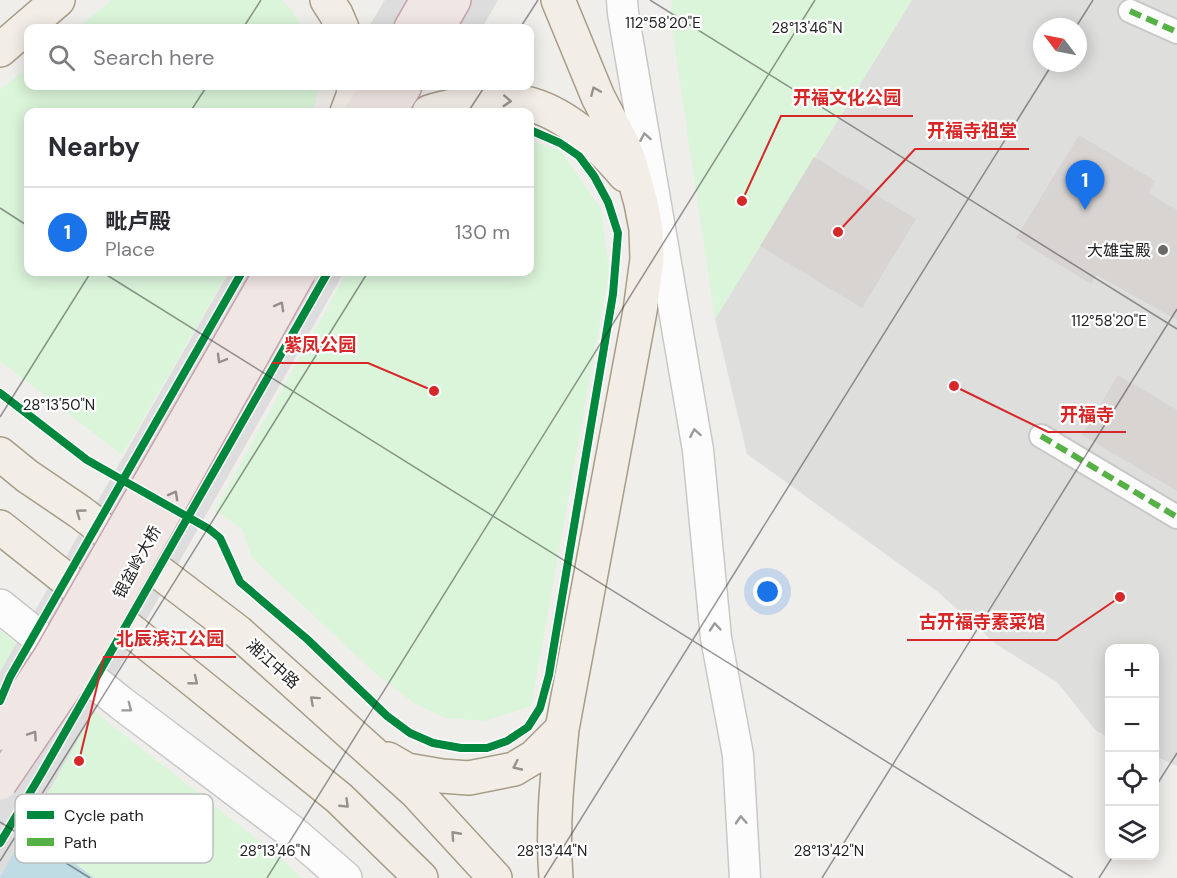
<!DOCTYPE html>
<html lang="en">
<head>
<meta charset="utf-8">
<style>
  :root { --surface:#fff; --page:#f2f2f3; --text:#2b2b33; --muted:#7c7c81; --line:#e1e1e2; --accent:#1a73e8 }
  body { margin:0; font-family:"DM Sans","Noto Sans SC",sans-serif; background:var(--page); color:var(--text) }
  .controls { position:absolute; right:18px; bottom:18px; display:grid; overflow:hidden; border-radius:12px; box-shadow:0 3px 15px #0003 }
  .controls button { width:54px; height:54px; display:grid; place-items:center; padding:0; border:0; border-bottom:2px solid var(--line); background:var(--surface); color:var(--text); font:30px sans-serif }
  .compass { position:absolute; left:1033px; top:18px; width:54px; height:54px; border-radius:50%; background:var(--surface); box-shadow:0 3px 15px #0003; rotate:302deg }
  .you { position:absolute; left:768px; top:592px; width:21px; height:21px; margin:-15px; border:4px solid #fff; border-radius:50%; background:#1a73e8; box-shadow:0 0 0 9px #1a73e833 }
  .badge { display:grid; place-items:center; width:39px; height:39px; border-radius:50%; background:var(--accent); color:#fff; font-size:20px; font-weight:700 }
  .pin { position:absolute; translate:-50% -50px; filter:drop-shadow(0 2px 3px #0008) }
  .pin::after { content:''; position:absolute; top:32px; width:21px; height:18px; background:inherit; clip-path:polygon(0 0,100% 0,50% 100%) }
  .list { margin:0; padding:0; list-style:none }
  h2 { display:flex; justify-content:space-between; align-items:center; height:78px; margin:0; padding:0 24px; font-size:26px }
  h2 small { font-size:20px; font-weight:400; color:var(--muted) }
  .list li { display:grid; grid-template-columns:39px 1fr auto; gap:18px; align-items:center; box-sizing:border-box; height:90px; padding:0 24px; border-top:2px solid var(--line) }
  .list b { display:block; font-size:22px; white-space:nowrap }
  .list p { margin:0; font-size:20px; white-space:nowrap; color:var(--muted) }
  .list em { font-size:20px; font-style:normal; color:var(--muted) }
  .icon { flex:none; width:33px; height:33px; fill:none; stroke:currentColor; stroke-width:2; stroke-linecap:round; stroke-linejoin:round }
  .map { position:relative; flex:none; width:1177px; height:878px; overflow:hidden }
  .search { position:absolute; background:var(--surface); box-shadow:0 3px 15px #0003; left:24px; top:24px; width:510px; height:66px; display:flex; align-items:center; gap:15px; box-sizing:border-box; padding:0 21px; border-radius:12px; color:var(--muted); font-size:22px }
  .panel { position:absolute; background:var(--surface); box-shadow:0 3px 15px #0003; left:24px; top:108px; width:510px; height:168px; border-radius:12px }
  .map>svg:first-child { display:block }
  .religious { fill:#dededc; fill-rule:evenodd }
  .park { fill:#daf5da }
  .water { fill:#bfdbe3 }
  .pier { fill:#dedddd }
  .building { fill:#d7d4d2 }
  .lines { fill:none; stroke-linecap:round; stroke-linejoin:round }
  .pedestrian-casing { stroke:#c9c8c7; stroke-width:26 }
  .minor-casing { stroke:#c9c8c7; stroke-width:33 }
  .tertiary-casing { stroke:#c9c8c7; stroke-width:36 }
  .primary-casing { stroke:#a79c86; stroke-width:36 }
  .trunk-casing { stroke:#c5a2ac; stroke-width:36 }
  .pedestrian { stroke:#fdfcfc; stroke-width:22 }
  .minor { stroke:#fdfcfc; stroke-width:30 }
  .tertiary { stroke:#fdfcfc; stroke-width:33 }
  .primary { stroke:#f3ede7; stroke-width:33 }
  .trunk { stroke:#f0e6e4; stroke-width:33 }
  .trunk-bridge-casing { stroke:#c5a2ac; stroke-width:36; stroke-linecap:butt }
  .trunk-bridge { stroke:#f0e6e4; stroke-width:33 }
  .quiet { stroke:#55b145; stroke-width:6; stroke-dasharray:12 6; stroke-linecap:butt }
  .cycleway-casing { stroke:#fff; stroke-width:11 }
  .cycleway { stroke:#00873e; stroke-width:8 }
  .oneway { stroke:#95928e }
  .oneway2 { stroke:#9a9a9a }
  .oneway3 { stroke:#938e8d }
  .ticks { fill:none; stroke:#222; stroke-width:1.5; stroke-opacity:0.45 }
  .poi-dot { fill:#6a6968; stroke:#fff; stroke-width:2 }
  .labels { text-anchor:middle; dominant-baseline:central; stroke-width:4.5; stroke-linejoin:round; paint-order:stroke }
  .poi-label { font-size:16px; fill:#222; stroke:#fff; text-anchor:end }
  .street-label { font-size:16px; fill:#222; stroke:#fff }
  .key { fill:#fff; stroke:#bdbdbd; stroke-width:1.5 }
  .key-label { font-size:16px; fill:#222 }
  .ticks-label { font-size:15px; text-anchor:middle; fill:#222; stroke:#fff; stroke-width:4.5; stroke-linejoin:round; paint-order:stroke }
  .leader { fill:none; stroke:#d62828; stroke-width:2 }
  .callout-dot { fill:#d62828; stroke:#fff; stroke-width:2 }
  .callout-label { font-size:18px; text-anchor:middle; font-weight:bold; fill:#d62828; stroke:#fff; stroke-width:4.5; stroke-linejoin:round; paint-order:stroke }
</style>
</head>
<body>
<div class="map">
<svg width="1177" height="878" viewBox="0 0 1177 878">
  <rect width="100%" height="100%" fill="#f0eeeb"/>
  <!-- religious -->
  <path class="religious" d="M912 0H1177V766L1155 756 1154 648H1110L1109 737 1096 731 1058 683 996 644 938 592 747 454 715 319ZM1042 27H1078V63H1042Z"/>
  <!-- park -->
  <path class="park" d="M112 0H282L291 9 303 28H77Z
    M672 0H912L715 319 670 15Z
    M28 67V86H317L316 101 312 112H28V272H228L122 455 0 361V90Z
    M530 141 560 150 601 209 609 271 531 706 485 721 445 718 414 703 376 674 252 558 242 529 215 510 347 272H530Z
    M0 630 100 716 276 854 302 878H94L0 806Z"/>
  <!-- water -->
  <path class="water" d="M0 806 94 878H0Z"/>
  <!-- pier -->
  <path class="pier" d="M385 0H498L482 28H368Z
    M229 272H344L0 877V672Z"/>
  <!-- building -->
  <path class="building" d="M1079 135 1155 181 1148 193 1177 210V320L1097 275 1091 284 1016 238Z
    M814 157 916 219 862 308 760 246Z
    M1118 375 1177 410V491L1082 435Z"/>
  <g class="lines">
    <!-- pedestrian casing -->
    <g class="pedestrian-casing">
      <path id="pedestrian" d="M1130 11 1177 32
        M1041 436 1177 517"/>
    </g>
    <!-- minor casing -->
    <g class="minor-casing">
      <path id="minor" d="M622 0 623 13 698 450 716 638 738 755 745 878"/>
    </g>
    <!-- tertiary casing -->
    <g class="tertiary-casing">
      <path id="tertiary" d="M0 606 121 703 292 832 345 878"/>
    </g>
    <!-- primary casing -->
    <g class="primary-casing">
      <path id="primary" d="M327 0 336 14 342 28
        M0 50 58 0
        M347 112 353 96 354 86
        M429 112C443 107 459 105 474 102 486 101 499 100 511 101 557 104 597 142 625 175
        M0 454 27 476 80 512 238 632 416 792 495 878
        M0 527 192 679 339 798 421 878
        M388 759 407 770 442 776 469 778 514 769 534 757 562 729
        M556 878C552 828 557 779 562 729L640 311 647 259 646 229 641 203 630 163 622 143 598 97 558 0"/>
    </g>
    <!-- trunk casing -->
    <g class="trunk-casing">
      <path id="trunk" d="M411 28 427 0
        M438 28 454 0
        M362 112 378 86
        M389 112 405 86"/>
    </g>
    <!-- pedestrian -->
    <use href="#pedestrian" class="pedestrian"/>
    <!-- minor -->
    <use href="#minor" class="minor"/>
    <!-- tertiary -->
    <use href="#tertiary" class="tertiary"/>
    <!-- primary -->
    <use href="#primary" class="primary"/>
    <!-- trunk -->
    <use href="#trunk" class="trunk"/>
    <!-- trunk-bridge casing -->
    <g class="trunk-bridge-casing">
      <path id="trunk-bridge" d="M0 733 50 657 271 272
        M0 783 74 674 299 272"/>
    </g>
    <!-- trunk-bridge -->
    <use href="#trunk-bridge" class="trunk-bridge"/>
    <!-- quiet -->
    <path class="quiet" d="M1130 11 1177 32
      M1041 436 1177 517"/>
    <!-- cycleway casing -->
    <g class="cycleway-casing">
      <path id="cycleway" d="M0 393 87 460 209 529 220 538 240 582 307 639 387 716 410 733 433 743 461 748H487L507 741 528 727 540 708 549 675 613 294 618 233 608 202 594 176 579 156 560 143 530 130
        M0 701 10 677 242 272
        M0 843 40 776 328 272"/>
    </g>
    <!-- cycleway -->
    <use href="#cycleway" class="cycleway"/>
  </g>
  <!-- one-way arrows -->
  <defs><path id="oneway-chevron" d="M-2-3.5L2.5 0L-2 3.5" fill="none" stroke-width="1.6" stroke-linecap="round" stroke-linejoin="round" transform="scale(1.5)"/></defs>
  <g class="oneway">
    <use href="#oneway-chevron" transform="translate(595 91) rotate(-113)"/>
    <use href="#oneway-chevron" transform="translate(507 101) rotate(3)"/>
    <use href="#oneway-chevron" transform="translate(80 513) rotate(-144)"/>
    <use href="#oneway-chevron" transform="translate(194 681) rotate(39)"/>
    <use href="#oneway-chevron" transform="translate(314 700) rotate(-138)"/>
    <use href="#oneway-chevron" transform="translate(517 766) rotate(155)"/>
    <use href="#oneway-chevron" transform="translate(345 804) rotate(44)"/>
    <use href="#oneway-chevron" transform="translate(455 835) rotate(-132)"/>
  </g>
  <g class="oneway2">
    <use href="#oneway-chevron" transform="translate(645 137) rotate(-100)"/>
    <use href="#oneway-chevron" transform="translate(695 433) rotate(-100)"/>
    <use href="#oneway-chevron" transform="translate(715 627) rotate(-95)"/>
    <use href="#oneway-chevron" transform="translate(128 708) rotate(37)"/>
    <use href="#oneway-chevron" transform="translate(741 820) rotate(-93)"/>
  </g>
  <g class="oneway3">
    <use href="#oneway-chevron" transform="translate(280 306) rotate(-61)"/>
    <use href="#oneway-chevron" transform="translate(221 359) rotate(120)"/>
    <use href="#oneway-chevron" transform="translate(174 495) rotate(-61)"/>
    <use href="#oneway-chevron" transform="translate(33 735) rotate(-56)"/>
  </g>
  <!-- ticks -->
  <path class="ticks" d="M650 0 1177 329M1076 27 1093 0M243 28 261 0M520 28 538 0M190 112 207 86M468 112 485 86M0 208 28 226M102 272 1073 878M0 417 91 272M1154 789 1177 753M0 822 90 878M0 861 368 272M267 878 815 0M544 878 1053 63M822 878 1177 309M1099 878 1113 856"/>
  <!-- markers -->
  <circle class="poi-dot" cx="1163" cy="250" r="6"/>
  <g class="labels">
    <!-- poi labels -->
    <g class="poi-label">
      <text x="1151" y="250">大雄宝殿</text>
    </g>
    <!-- street labels -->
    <g class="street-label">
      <text transform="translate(137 562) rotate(-61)">银盆岭大桥</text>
      <text transform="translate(273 664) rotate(42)">湘江中路</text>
    </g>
  </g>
  <!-- legend -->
  <rect x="15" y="794" width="198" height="69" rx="9" class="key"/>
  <rect x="27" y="811" width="27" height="8" fill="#00873e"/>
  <rect x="27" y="838" width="27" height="8" fill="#55b145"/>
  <g class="key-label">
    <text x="64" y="821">Cycle path</text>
    <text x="64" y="848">Path</text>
  </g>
  <g class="ticks-label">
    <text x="663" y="28">112°58'20"E</text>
    <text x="807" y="33">28°13'46"N</text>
    <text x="1109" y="326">112°58'20"E</text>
    <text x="59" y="410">28°13'50"N</text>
    <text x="275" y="856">28°13'46"N</text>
    <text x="552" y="856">28°13'44"N</text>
    <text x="829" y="856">28°13'42"N</text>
  </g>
  <!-- callouts -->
  <path class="leader" d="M742 201L781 116H913M838 232L915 149H1029M434 391L368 363H272M954 386L1048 432H1126M1120 597L1057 640H907M79 761L104 657H236"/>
  <g class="callout-dot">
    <circle cx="742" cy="201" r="6"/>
    <circle cx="838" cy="232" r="6"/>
    <circle cx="434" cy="391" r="6"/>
    <circle cx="954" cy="386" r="6"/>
    <circle cx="1120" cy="597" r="6"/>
    <circle cx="79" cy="761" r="6"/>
  </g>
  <g class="callout-label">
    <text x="847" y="104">开福文化公园</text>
    <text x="972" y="137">开福寺祖堂</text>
    <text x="320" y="351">紫凤公园</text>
    <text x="1087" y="421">开福寺</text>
    <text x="982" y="628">古开福寺素菜馆</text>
    <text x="170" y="645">北辰滨江公园</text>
  </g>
</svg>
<div class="controls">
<button>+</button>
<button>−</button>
<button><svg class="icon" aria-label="locate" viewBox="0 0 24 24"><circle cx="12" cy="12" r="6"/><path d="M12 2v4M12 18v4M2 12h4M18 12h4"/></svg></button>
<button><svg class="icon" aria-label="layers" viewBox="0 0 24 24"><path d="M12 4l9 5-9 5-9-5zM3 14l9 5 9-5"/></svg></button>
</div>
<svg class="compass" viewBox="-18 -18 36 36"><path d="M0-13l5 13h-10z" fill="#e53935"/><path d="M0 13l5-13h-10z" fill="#7c7c81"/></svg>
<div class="you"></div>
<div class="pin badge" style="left:1085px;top:210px">1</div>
<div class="search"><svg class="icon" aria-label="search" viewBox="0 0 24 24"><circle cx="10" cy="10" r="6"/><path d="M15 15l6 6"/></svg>Search here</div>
<section class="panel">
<h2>Nearby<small></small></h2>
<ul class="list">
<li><span class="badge">1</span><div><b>毗卢殿</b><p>Place</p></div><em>130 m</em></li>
</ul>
</section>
</div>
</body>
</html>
